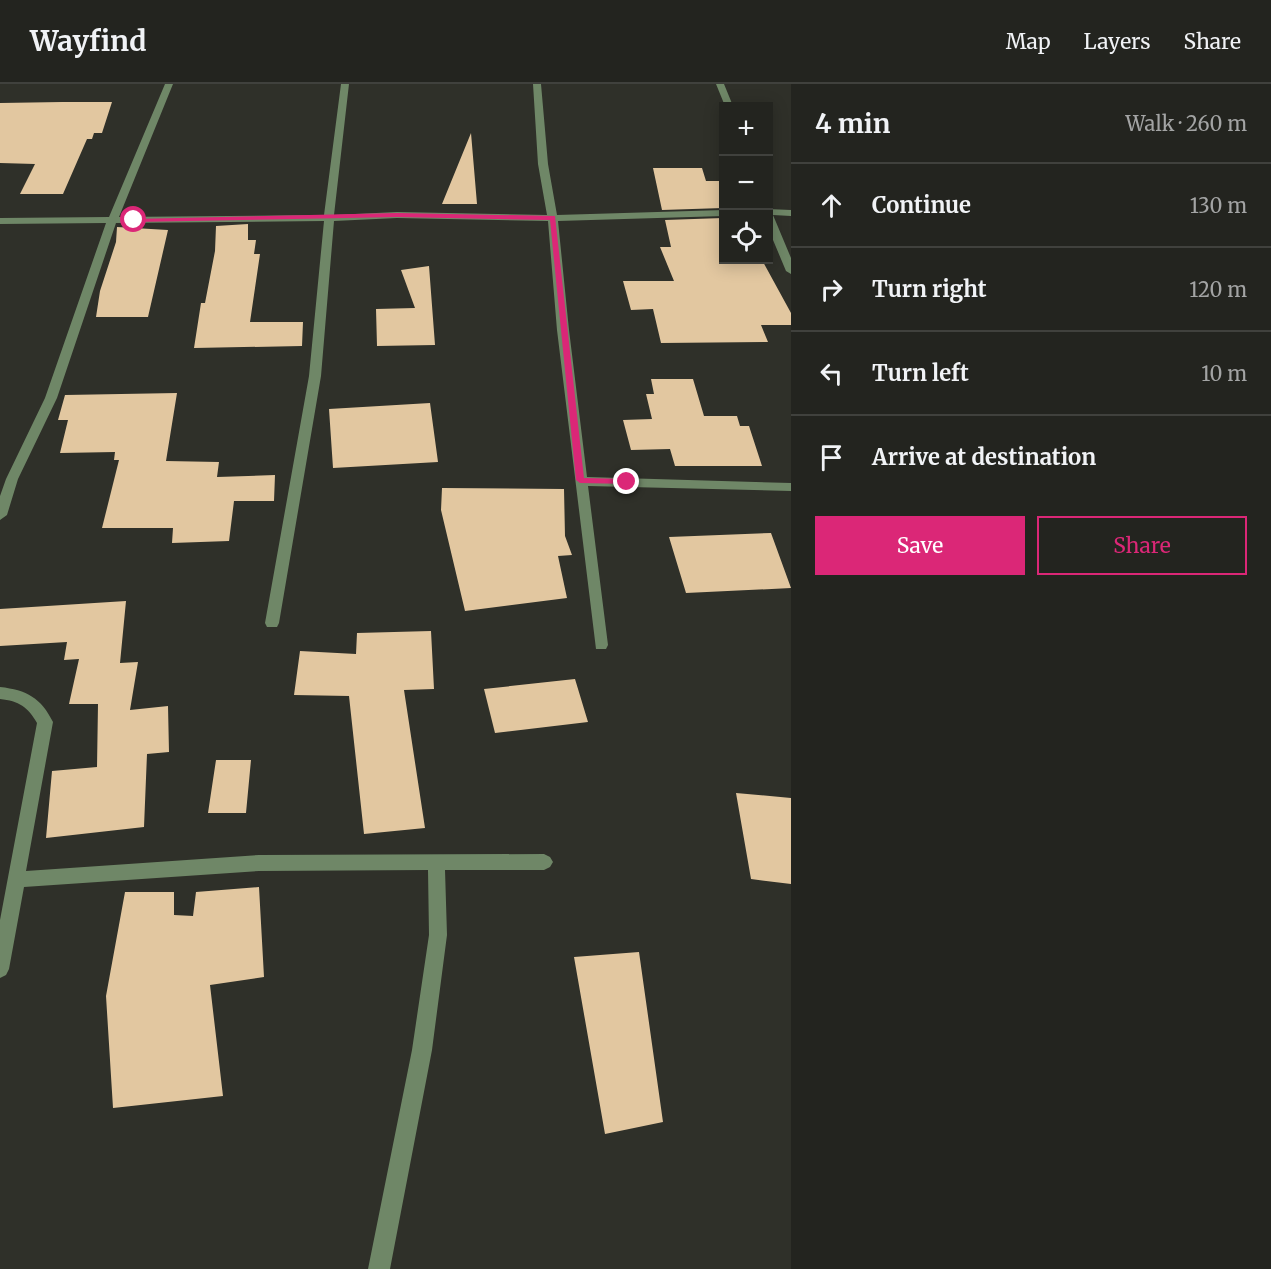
<!DOCTYPE html>
<html lang="en">
<head>
<meta charset="utf-8">
<style>
  :root { --surface:#23241f; --page:#2b2c28; --text:#f1f3f6; --muted:#a3a4a4; --line:#40413d; --accent:#db2777 }
  body { margin:0; font-family:Merriweather,serif; background:var(--page); color:var(--text) }
  .controls { position:absolute; right:18px; top:18px; display:grid; overflow:hidden; border-radius:0px; box-shadow:0 3px 15px #0003 }
  .controls button { width:54px; height:54px; display:grid; place-items:center; padding:0; border:0; border-bottom:2px solid var(--line); background:var(--surface); color:var(--text); font:30px sans-serif }
  .stop { position:absolute; width:18px; height:18px; margin:-14px; border:4px solid #db2777; border-radius:50%; background:#fff }
  .stop.end { background:#db2777; border-color:#fff; box-shadow:0 2px 6px #0008 }
  .list { margin:0; padding:0; list-style:none }
  h2 { display:flex; justify-content:space-between; align-items:center; height:78px; margin:0; padding:0 24px; font-size:26px }
  h2 small { font-size:20px; font-weight:400; color:var(--muted) }
  .list li { display:grid; grid-template-columns:39px 1fr auto; gap:18px; align-items:center; box-sizing:border-box; height:84px; padding:0 24px; border-top:2px solid var(--line) }
  .list b { display:block; font-size:22px; white-space:nowrap }
  .list em { font-size:20px; font-style:normal; color:var(--muted) }
  .actions { display:flex; gap:12px; padding:18px 24px }
  .actions a { flex:1; padding:14px 0; border:2px solid var(--accent); border-radius:0px; text-align:center; font-size:21px; color:var(--accent) }
  .actions .main { background:var(--accent); color:#fff }
  .icon { flex:none; width:33px; height:33px; fill:none; stroke:currentColor; stroke-width:2; stroke-linecap:round; stroke-linejoin:round }
  .map { position:relative; flex:none; width:791px; height:1185px; overflow:hidden }
  header { display:flex; align-items:center; gap:36px; box-sizing:border-box; height:84px; padding:0 30px; background:var(--surface); border-bottom:2px solid var(--line) }
  header strong { font-size:28px }
  nav { display:flex; gap:33px; margin-inline-start:auto; font-size:21px }
  main { display:flex }
  aside { flex:1; background:var(--surface) }
  .map>svg:first-child { display:block }
  .building { fill:#e2c7a0 }
  .lines { fill:none; stroke-linecap:round; stroke-linejoin:round }
  .minor { fill:#6f8767; fill-rule:evenodd }
  .route { fill:#db2777 }
</style>
</head>
<body>
<header>
<strong>Wayfind</strong>
<nav><a>Map</a><a>Layers</a><a>Share</a></nav>
</header>
<main>
<div class="map">
<svg width="791" height="1185" viewBox="0 0 791 1185">
  <rect width="100%" height="100%" fill="#2f3029"/>
  <!-- building -->
  <path class="building" d="M62 18H112L102 49H94L92 55H87L63 110H20L35 80 0 79V19Z
    M471 49 477 120H442Z
    M653 84H702L706 97H723V124L662 126Z
    M723 134V176H762L791 229V241H761L768 258 661 259 653 225 631 226 623 197H674L660 163H671L665 136Z
    M248 140V156H256L254 170H260L250 238H303L302 262 194 264 201 219H205L215 167 216 142Z
    M117 143 168 146 148 233H96L100 207 116 158Z
    M429 182 435 261 377 262 376 225 415 224 401 186Z
    M651 295H693L704 332H737L740 342H749L762 382H675L670 365 631 366 623 336 652 335 646 310H654Z
    M177 309 166 377 219 378 217 393 275 391 274 417H234L229 457 172 459 173 444H102L119 376H114L115 368 60 369 68 336H58L65 311Z
    M430 319 438 378 333 384 329 325Z
    M442 404 564 405 565 452 572 471 558 472 567 514 465 527 441 426Z
    M771 449 791 504 686 509 669 453Z
    M126 517 120 579 138 578 130 626 168 622 169 668 147 670 144 743 46 754 52 687 97 683 98 620H69L79 575 64 576 67 558 0 562V525Z
    M431 547 434 605 404 606 425 744 364 750 349 612 294 611 300 567 356 570 357 549Z
    M575 595 588 638 495 649 484 605Z
    M216 676H251L246 729H208Z
    M736 709 791 714V800L751 795Z
    M259 803 264 893 210 901 223 1012 113 1024 106 912 125 808H174V831L193 832 196 808Z
    M639 868 663 1038 605 1050 574 873Z"/>
  <g class="lines">
    <!-- minor -->
    <path class="minor" d="M165 0H173L119 133 324 131 341 0H349L334 131 397 128 547 131 538 80 533 0H541L548 80 557 131 724 126V132L558 137 569 246 587 393 791 399V407L588 402 608 561 606 565H596L557 246 548 137 397 134 334 137 321 292 279 539 277 543H267L265 539 309 292 324 137 116 139 57 314 18 395 7 431 0 436V412L6 395 45 314 106 139 0 140V134L109 133Z
      M716 0H724L733 22H725Z
      M768 125 791 126V132L773 131 791 174V190L786 187 768 144Z
      M0 603C27 606 41 614 53 638L26 787 259 771 544 770 550 773 553 778 550 783 544 786H445L447 851 432 966 390 1185H368L412 966 429 851 428 786 259 787 24 803 9 885 6 891 0 894V836L37 639C28 623 19 617 0 615Z"/>
  </g>
  <!-- route -->
  <path class="route" d="M397 129 555 132 584 394 627 395 631 398 630 400 580 399 576 396 550 136 397 133 134 138 131 136 134 135Z"/>
</svg>
<div class="controls">
<button>+</button>
<button>−</button>
<button><svg class="icon" aria-label="locate" viewBox="0 0 24 24"><circle cx="12" cy="12" r="6"/><path d="M12 2v4M12 18v4M2 12h4M18 12h4"/></svg></button>
</div>
<div class="stop" style="left:134px;top:136px"></div>
<div class="stop end" style="left:627px;top:398px"></div>
</div>
<aside>
<h2>4 min<small>Walk · 260 m</small></h2>
<ul class="list">
<li><svg class="icon" aria-label="ahead" viewBox="0 0 24 24"><path d="M12 20V5M6 11l6-6 6 6"/></svg><div><b>Continue</b></div><em>130 m</em></li>
<li><svg class="icon" aria-label="right" viewBox="0 0 24 24"><path d="M7 20v-9h11M14 6l5 5-5 5"/></svg><div><b>Turn right</b></div><em>120 m</em></li>
<li><svg class="icon" aria-label="left" viewBox="0 0 24 24"><path d="M17 20v-9H6M10 6l-5 5 5 5"/></svg><div><b>Turn left</b></div><em>10 m</em></li>
<li><svg class="icon" aria-label="arrive" viewBox="0 0 24 24"><path d="M6 21V4h12l-3 4 3 4H6"/></svg><div><b>Arrive at destination</b></div></li>
</ul>
<div class="actions"><a class="main">Save</a><a>Share</a></div>
</aside>
</main>
</body>
</html>
